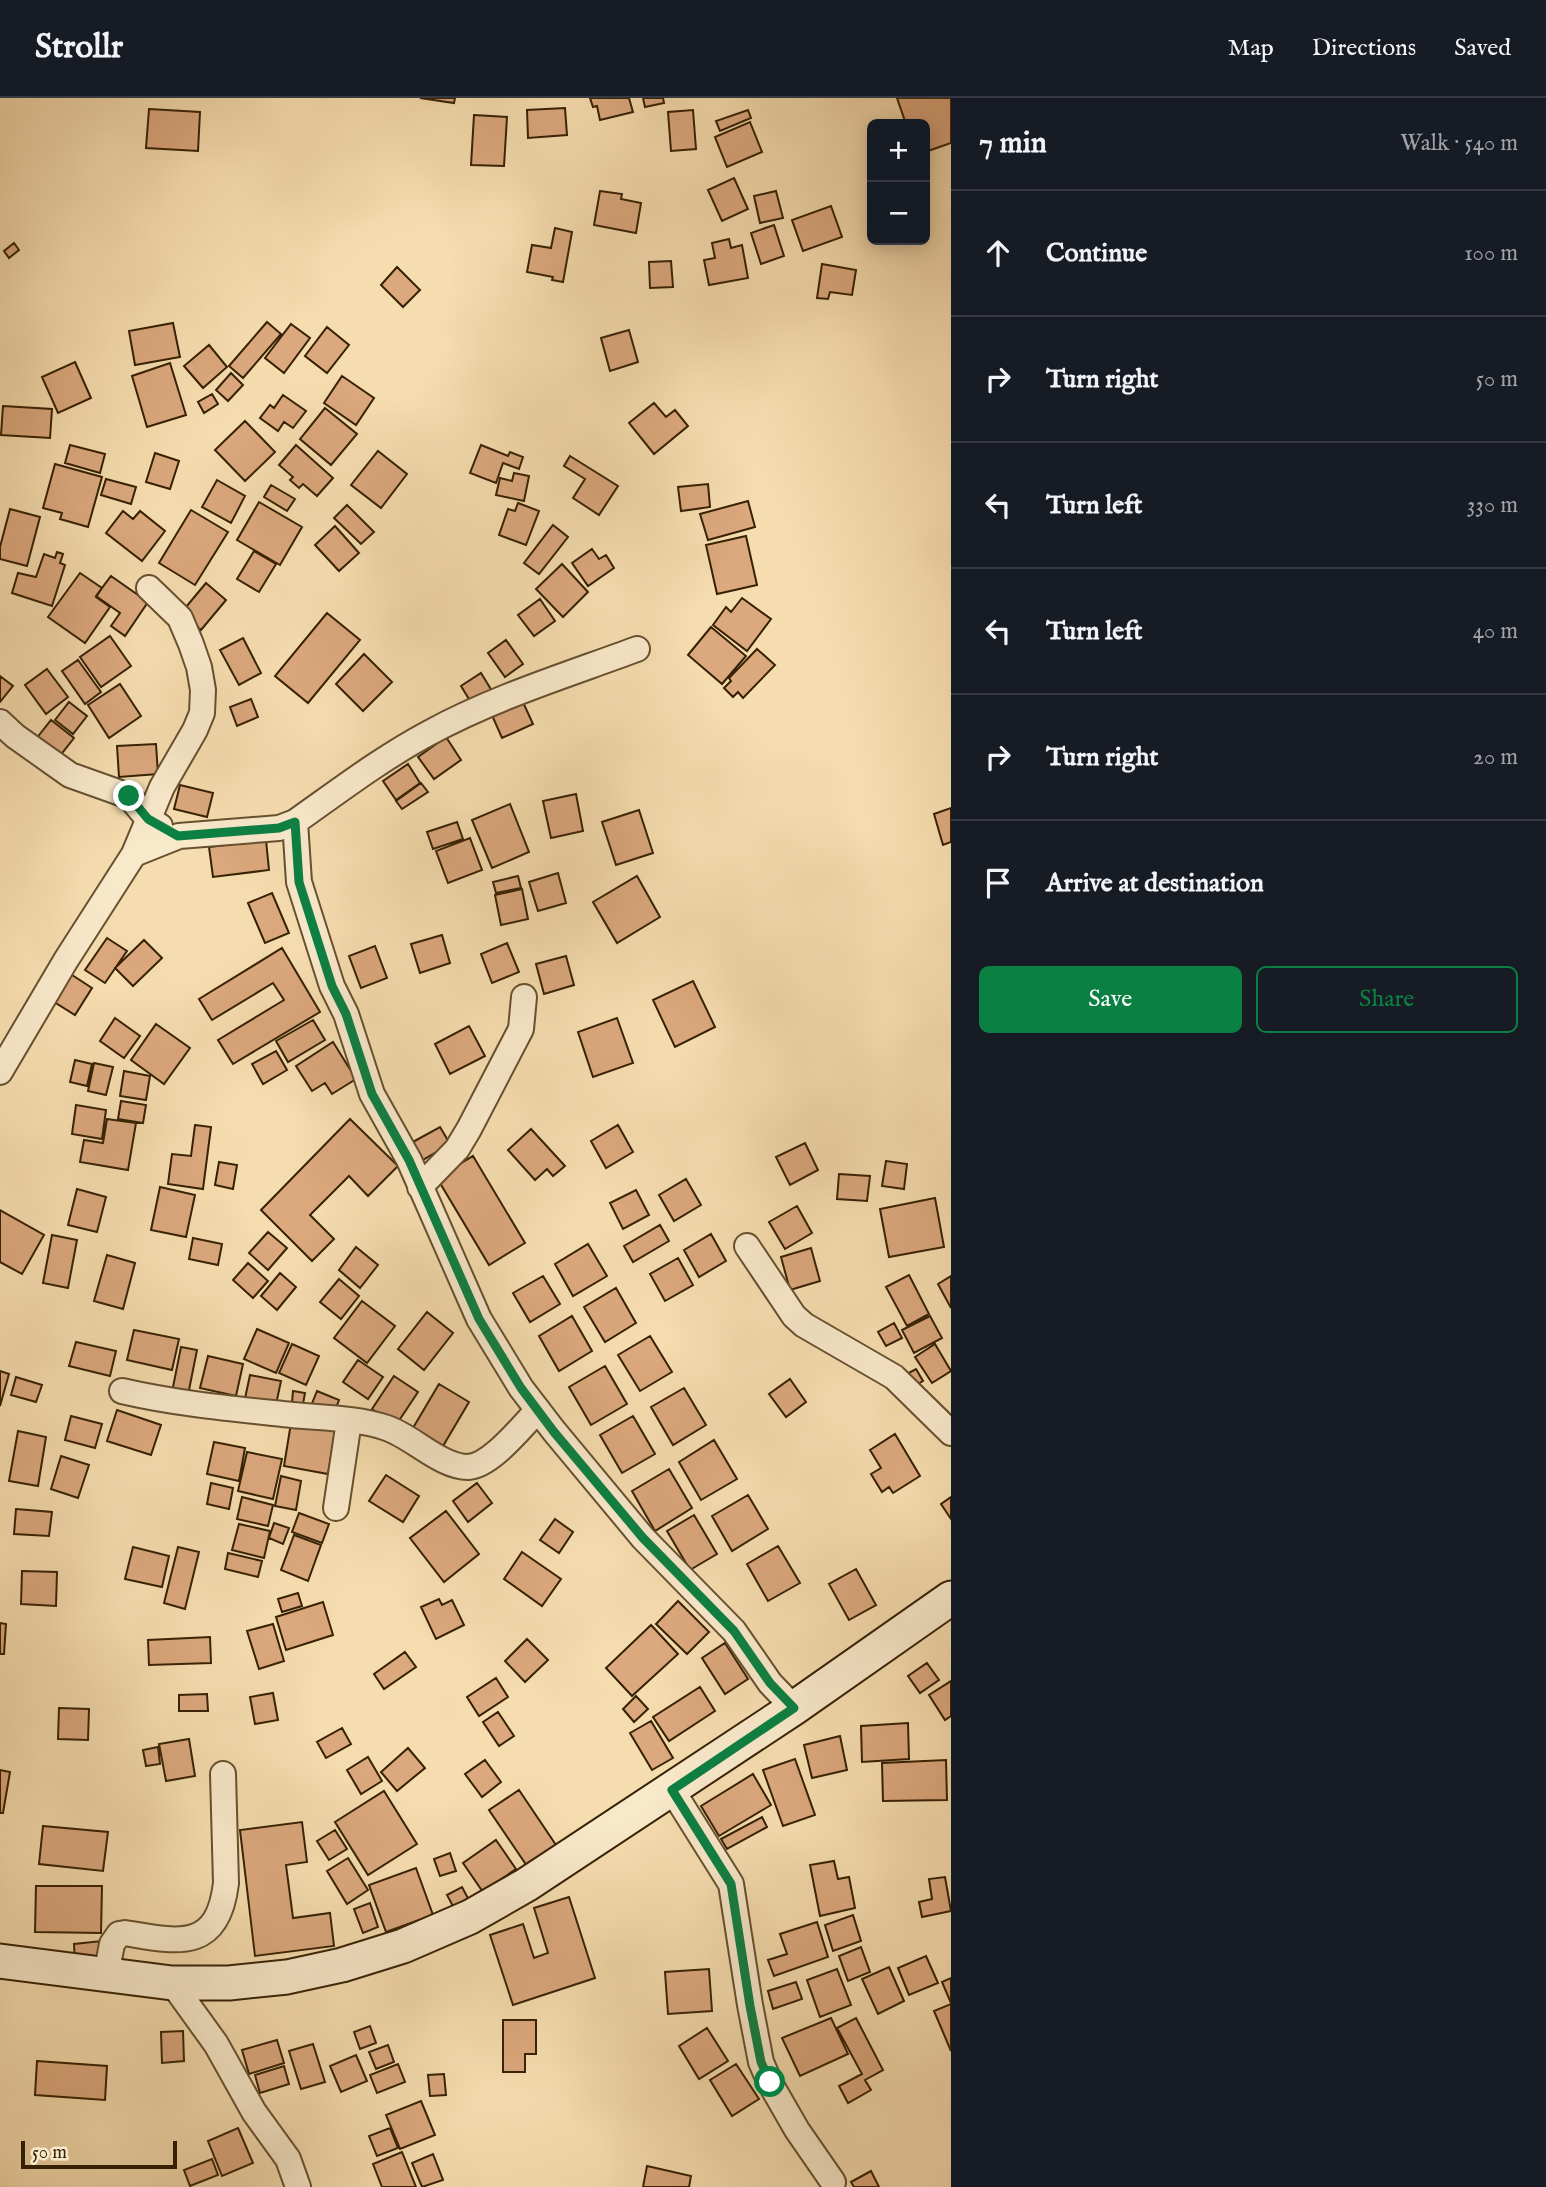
<!DOCTYPE html>
<html lang="en">
<head>
<meta charset="utf-8">
<style>
  :root { --surface:#171b24; --page:#242831; --text:#f1f3f6; --muted:#9ea1a6; --line:#363941; --accent:#0b8043 }
  body { margin:0; font-family:"IM FELL English",serif; background:var(--page); color:var(--text) }
  .controls { position:absolute; right:21px; top:21px; display:grid; overflow:hidden; border-radius:10px; box-shadow:0 4px 18px #0003 }
  .controls button { width:63px; height:63px; display:grid; place-items:center; padding:0; border:0; border-bottom:2px solid var(--line); background:var(--surface); color:var(--text); font:35px sans-serif }
  .scale { position:absolute; left:21px; bottom:18px; width:156px; box-sizing:border-box; padding-left:7px; border:4px solid #362104; border-top:0; font-size:19px; line-height:24px; white-space:nowrap; color:#362104; -webkit-text-stroke:5px #f9e9cb; paint-order:stroke }
  .stop { position:absolute; width:21px; height:21px; margin:-16px; border:5px solid #0b8043; border-radius:50%; background:#fff }
  .stop.end { background:#0b8043; border-color:#fff; box-shadow:0 2px 7px #0008 }
  .list { margin:0; padding:0; list-style:none }
  h2 { display:flex; justify-content:space-between; align-items:center; height:91px; margin:0; padding:0 28px; font-size:30px }
  h2 small { font-size:23px; font-weight:400; color:var(--muted) }
  .list li { display:grid; grid-template-columns:46px 1fr auto; gap:21px; align-items:center; box-sizing:border-box; height:126px; padding:0 28px; border-top:2px solid var(--line) }
  .list b { display:block; font-size:26px; white-space:nowrap }
  .list em { font-size:23px; font-style:normal; color:var(--muted) }
  .actions { display:flex; gap:14px; padding:21px 28px }
  .actions a { flex:1; padding:16px 0; border:2px solid var(--accent); border-radius:10px; text-align:center; font-size:24px; color:var(--accent) }
  .actions .main { background:var(--accent); color:#fff }
  .icon { flex:none; width:38px; height:38px; fill:none; stroke:currentColor; stroke-width:2; stroke-linecap:round; stroke-linejoin:round }
  .map { position:relative; flex:none; width:951px; height:2089px; overflow:hidden }
  header { display:flex; align-items:center; gap:42px; box-sizing:border-box; height:98px; padding:0 35px; background:var(--surface); border-bottom:2px solid var(--line) }
  header strong { font-size:33px }
  nav { display:flex; gap:38px; margin-inline-start:auto; font-size:24px }
  main { display:flex }
  aside { flex:1; background:var(--surface) }
  .map>svg:first-child { display:block }
  .building { fill:#dca87e; stroke:#362104; stroke-width:2 }
  .lines { fill:none; stroke-linecap:round; stroke-linejoin:round }
  .minor-casing { stroke:#66502f; stroke-width:28 }
  .secondary-casing { stroke:#362104; stroke-width:37 }
  .minor { stroke:#f9e9cb; stroke-width:24 }
  .secondary { stroke:#f9e9cb; stroke-width:33 }
  .route { stroke:#0b8043; stroke-width:9 }
</style>
</head>
<body>
<header>
<strong>Strollr</strong>
<nav><a>Map</a><a>Directions</a><a>Saved</a></nav>
</header>
<main>
<div class="map">
<svg width="951" height="2089" viewBox="0 0 951 2089">
  <rect width="100%" height="100%" fill="#f6ddaf"/>
  <filter id="stains"><feTurbulence type="fractalNoise" baseFrequency=".00286" numOctaves="4"/><feColorMatrix values="0 0 0 0 .2 0 0 0 0 .09 0 0 0 0 .02 0 0 0 .5 -.17"/></filter>
  <radialGradient id="worn" r=".72"><stop offset=".6" stop-color="#630" stop-opacity="0"/><stop offset="1" stop-color="#630" stop-opacity=".3"/></radialGradient>
  <!-- building -->
  <path class="building" d="M420 0H455L454 5Z
    M590 0H629L633 14 600 22 597 8 593 9Z
    M643 0H663L664 5 645 9Z
    M897 0H951V45L925 54V26H906Z
    M565 10 567 37 528 40 527 12Z
    M149 11 200 14 198 53 146 50Z
    M693 12 696 51 671 53 668 14Z
    M748 12 751 20 720 33 716 23Z
    M474 17 507 19 504 68 471 67Z
    M750 24 762 54 727 69 715 39Z
    M734 80 748 111 722 123 708 92Z
    M600 93 622 96 621 101 641 105 636 135 594 127Z
    M776 93 783 120 760 125 754 98Z
    M831 108 842 139 803 153 792 122Z
    M774 127 784 158 761 166 751 135Z
    M555 130 572 134 563 184 552 182 553 179 527 174 532 147 551 150Z
    M729 141 731 150 742 147 748 180 709 187 704 162 715 160 712 145Z
    M14 145 19 152 9 160 4 153Z
    M671 163 673 189 650 190 649 164Z
    M822 166 856 172 852 197 830 194 828 201 817 200Z
    M397 169 420 192 403 209 381 187Z
    M267 224 281 236 243 280 229 268Z
    M173 225 180 259 135 267 129 233Z
    M291 226 310 240 284 275 265 260Z
    M327 229 349 247 327 275 305 258Z
    M629 232 638 264 610 273 601 240Z
    M209 247 227 269 203 290 184 268Z
    M75 264 91 300 58 315 42 279Z
    M170 265 186 317 147 329 132 278Z
    M231 275 243 287 228 303 216 292Z
    M342 278 374 300 356 327 324 305Z
    M212 296 218 306 204 315 198 304Z
    M283 297 306 313 293 330 284 324 278 333 260 320 270 307 274 310Z
    M654 305 666 319 675 312 688 328 654 356 629 325Z
    M3 308 52 311 50 340 1 337Z
    M325 310 357 336 331 367 300 341Z
    M245 323 275 354 245 383 215 352Z
    M70 347 105 356 100 375 65 365Z
    M296 347 333 380 317 398 303 386 299 390 290 382 293 379 279 367Z
    M481 347 508 358 510 354 523 359 519 371 503 365 496 385 470 375Z
    M378 353 407 376 381 410 351 387Z
    M155 355 179 363 170 391 146 384Z
    M570 358 618 388 599 417 573 400 585 381 564 368Z
    M55 366 102 379 88 429 60 421 62 415 43 410Z
    M514 375 529 378 524 403 496 397 500 380 512 383Z
    M106 381 136 389 131 406 101 397Z
    M217 382 245 398 231 425 202 409Z
    M708 386 710 409 681 413 678 389Z
    M271 387 295 401 287 413 264 399Z
    M748 403 755 429 708 442 700 416Z
    M259 404 302 429 280 467 237 442Z
    M518 405 539 413 526 447 499 437 508 411 515 413Z
    M347 407 374 434 361 446 334 420Z
    M10 411 40 419 27 468 0 461V449Z
    M191 412 228 434 195 487 159 465Z
    M123 413 133 421 140 413 165 433 142 463 106 435Z
    M553 427 568 439 539 476 524 465Z
    M335 428 359 455 339 473 315 447Z
    M746 438 757 487 717 496 706 447Z
    M592 451 599 461 606 457 614 470 588 488 572 465Z
    M254 453 276 466 259 494 237 481Z
    M57 454 63 456 60 465 65 467 52 508 12 495 18 475 36 479 44 456 55 460Z
    M562 466 588 494 563 519 536 491Z
    M80 475 102 490 96 499 110 509 85 545 48 519Z
    M111 478 148 504 125 538 111 528 120 515 96 498Z
    M206 485 226 502 201 532 181 515Z
    M742 500 771 521 747 553 713 527 726 509 731 514Z
    M540 501 555 523 534 538 518 517Z
    M327 515 360 542 308 605 275 578Z
    M711 529 746 558 722 586 688 557Z
    M110 538 131 568 101 589 80 559Z
    M243 540 261 575 239 587 220 552Z
    M506 542 523 566 505 579 488 555Z
    M757 551 775 567 743 600 738 594 733 599 724 590 731 583 729 580Z
    M364 556 392 584 363 613 336 586Z
    M78 562 101 594 85 606 62 573Z
    M47 571 68 599 46 616 25 587Z
    M481 575 492 593 472 606 461 588Z
    M0 578 13 588 0 604Z
    M120 586 141 618 109 640 88 607Z
    M251 601 258 619 237 628 230 609Z
    M522 602 533 626 502 640 491 615Z
    M69 604 87 618 73 636 55 622Z
    M51 622 74 640 59 659 36 641Z
    M446 639 461 662 434 681 418 659Z
    M156 646 158 676 119 679 117 648Z
    M408 666 420 685 396 702 383 683Z
    M421 685 428 694 402 711 396 703Z
    M180 687 213 695 207 719 174 711Z
    M576 696 583 733 551 740 543 703Z
    M510 706 529 754 492 770 472 722Z
    M951 710V744L943 747 934 716Z
    M639 712 653 755 616 767 602 724Z
    M457 724 463 741 433 751 427 734Z
    M470 740 482 772 448 785 436 753Z
    M266 742 269 772 213 779 209 749Z
    M558 775 566 805 538 813 529 784Z
    M518 778 521 790 496 795 493 784Z
    M637 778 660 819 617 845 593 804Z
    M522 791 528 821 501 827 495 797Z
    M272 795 289 835 265 845 248 805Z
    M442 837 450 865 420 875 411 846Z
    M107 840 127 853 105 885 85 872Z
    M144 842 162 860 133 888 115 870Z
    M507 845 519 874 492 885 481 856Z
    M375 848 387 880 361 890 349 858Z
    M282 850 320 914 233 966 218 942 284 902 273 885 212 922 199 901Z
    M566 858 574 887 544 896 536 866Z
    M69 875 92 890 75 917 51 902Z
    M693 883 715 929 675 949 653 902Z
    M115 920 140 938 124 960 100 943Z
    M617 920 633 965 593 979 578 934Z
    M313 922 325 942 288 964 276 943Z
    M156 926 190 950 164 986 131 962Z
    M469 928 485 958 450 976 435 946Z
    M333 944 356 981 332 996 325 985 312 993 296 968Z
    M276 953 287 972 263 986 252 966Z
    M75 962 92 966 87 988 70 984Z
    M94 965 113 969 106 997 88 993Z
    M124 973 150 978 146 1002 120 998Z
    M121 1003 146 1007 143 1025 118 1021Z
    M76 1007 106 1012 102 1041 72 1036Z
    M107 1021 136 1025 128 1072 80 1064 84 1042 103 1045Z
    M350 1021 398 1068 368 1098 349 1078 310 1117 334 1141 312 1163 261 1112Z
    M195 1027 211 1029 203 1091 168 1086 172 1056 191 1058Z
    M618 1027 633 1054 606 1070 591 1043Z
    M440 1029 450 1046 421 1063 411 1045Z
    M531 1031 565 1068 553 1078 547 1071 535 1082 508 1052Z
    M805 1045 818 1072 790 1087 776 1059Z
    M473 1058 525 1145 489 1167 437 1080Z
    M886 1063 907 1066 904 1091 882 1088Z
    M219 1064 237 1067 233 1091 215 1087Z
    M839 1076 870 1078 867 1103 837 1101Z
    M686 1081 701 1107 674 1123 659 1097Z
    M160 1089 195 1097 186 1139 151 1132Z
    M77 1091 106 1099 97 1134 68 1127Z
    M636 1092 649 1117 623 1131 610 1105Z
    M935 1100 944 1149 889 1159 880 1111Z
    M797 1108 812 1135 785 1151 769 1124Z
    M0 1112 44 1137 22 1176 0 1164Z
    M660 1127 669 1143 633 1164 624 1148Z
    M268 1134 287 1150 268 1172 249 1155Z
    M711 1136 726 1163 699 1179 684 1152Z
    M52 1137 77 1142 68 1190 43 1185Z
    M193 1140 222 1146 218 1167 189 1161Z
    M588 1146 607 1178 573 1198 555 1166Z
    M356 1149 378 1167 360 1190 339 1172Z
    M811 1150 820 1183 790 1192 781 1159Z
    M107 1157 135 1165 123 1211 94 1203Z
    M678 1160 693 1187 665 1203 650 1176Z
    M248 1165 268 1183 253 1200 233 1182Z
    M280 1175 296 1189 277 1212 261 1198Z
    M909 1177 929 1216 907 1228 886 1189Z
    M543 1178 560 1206 530 1224 513 1195Z
    M951 1178V1210L938 1186Z
    M339 1181 359 1198 341 1221 320 1204Z
    M616 1190 636 1225 605 1244 584 1209Z
    M362 1203 395 1228 367 1265 334 1240Z
    M427 1214 453 1235 424 1272 398 1251Z
    M572 1218 592 1253 559 1273 539 1238Z
    M930 1218 942 1240 914 1255 902 1232Z
    M894 1225 902 1240 886 1248 878 1234Z
    M257 1231 289 1245 276 1275 244 1261Z
    M134 1232 179 1241 172 1272 127 1262Z
    M650 1238 672 1274 640 1293 618 1257Z
    M76 1244 116 1253 110 1278 69 1268Z
    M292 1246 319 1258 306 1287 279 1275Z
    M935 1246 951 1273 932 1285 915 1259Z
    M181 1249 197 1252 188 1297 172 1294Z
    M208 1258 243 1266 236 1298 200 1290Z
    M358 1262 383 1279 368 1301 343 1284Z
    M605 1268 627 1306 591 1327 569 1289Z
    M916 1271 923 1283 909 1291 903 1278Z
    M0 1273 9 1276 0 1308Z
    M250 1277 281 1283 275 1311 244 1305Z
    M394 1278 418 1294 396 1327 372 1311Z
    M16 1279 42 1287 36 1304 11 1297Z
    M790 1281 806 1304 786 1319 769 1296Z
    M439 1286 469 1304 443 1348 413 1330Z
    M684 1290 706 1327 673 1347 651 1309Z
    M293 1293 305 1295 303 1306 292 1305Z
    M317 1293 339 1302 333 1318 311 1308Z
    M117 1312 161 1327 151 1357 107 1343Z
    M71 1318 102 1326 95 1350 65 1342Z
    M633 1318 655 1356 622 1375 600 1337Z
    M291 1325 335 1333 328 1376 284 1368Z
    M18 1333 46 1339 38 1388 9 1383Z
    M895 1336 920 1378 893 1395 889 1389 882 1394 871 1376 881 1370 870 1352Z
    M714 1342 737 1381 701 1402 679 1364Z
    M214 1344 245 1350 239 1383 207 1376Z
    M247 1354 282 1361 273 1401 238 1393Z
    M61 1358 89 1367 78 1400 51 1391Z
    M669 1371 692 1410 655 1433 632 1393Z
    M386 1377 419 1398 403 1424 369 1403Z
    M281 1378 301 1383 296 1412 275 1408Z
    M211 1385 233 1390 229 1411 207 1406Z
    M477 1385 492 1405 468 1424 453 1403Z
    M748 1397 768 1431 732 1453 712 1418Z
    M242 1399 273 1407 268 1428 237 1421Z
    M951 1399V1421L941 1406Z
    M16 1411 52 1414 49 1438 14 1436Z
    M446 1413 479 1456 444 1484 410 1440Z
    M299 1415 329 1426 322 1445 292 1434Z
    M694 1417 717 1456 690 1472 667 1433Z
    M555 1421 573 1434 559 1455 540 1442Z
    M274 1425 289 1430 283 1446 269 1440Z
    M239 1426 270 1433 264 1460 232 1452Z
    M294 1437 321 1447 308 1483 281 1472Z
    M778 1448 800 1485 768 1503 747 1466Z
    M133 1449 169 1458 162 1489 125 1481Z
    M178 1449 199 1454 185 1511 164 1505Z
    M522 1454 561 1481 542 1508 504 1481Z
    M228 1455 262 1463 258 1479 225 1471Z
    M856 1471 876 1507 849 1522 829 1486Z
    M22 1473 57 1474 56 1508 21 1506Z
    M298 1495 302 1508 282 1514 278 1501Z
    M439 1501 442 1507 452 1502 464 1527 436 1541 421 1509Z
    M678 1503 709 1534 687 1556 656 1526Z
    M323 1504 333 1537 286 1552 276 1519Z
    M0 1525 6 1526 4 1556H0Z
    M273 1526 284 1563 259 1571 247 1533Z
    M651 1527 678 1556 632 1598 606 1570Z
    M210 1539 211 1565 149 1567 148 1542Z
    M527 1541 548 1562 525 1584 505 1563Z
    M725 1545 748 1581 725 1596 702 1560Z
    M405 1554 416 1569 384 1591 374 1576Z
    M927 1565 939 1582 920 1595 908 1578Z
    M496 1580 508 1599 479 1618 467 1599Z
    M951 1583V1618L945 1622 929 1597Z
    M700 1589 715 1613 669 1643 653 1619Z
    M273 1595 278 1622 255 1626 250 1599Z
    M207 1596 208 1613H179V1597Z
    M636 1598 648 1611 634 1624 623 1611Z
    M59 1610 89 1611 88 1642 58 1641Z
    M498 1614 514 1638 499 1648 483 1624Z
    M651 1623 673 1660 652 1672 630 1635Z
    M908 1625 909 1661 862 1664 861 1628Z
    M342 1630 351 1646 326 1660 317 1644Z
    M840 1638 847 1672 812 1680 804 1647Z
    M189 1641 195 1678 166 1683 159 1646Z
    M158 1649 160 1666 146 1668 143 1652Z
    M408 1650 425 1670 397 1693 381 1674Z
    M368 1659 382 1683 361 1696 347 1672Z
    M795 1661 815 1717 783 1728 763 1672Z
    M485 1662 501 1684 482 1699 465 1676Z
    M946 1662 947 1702 883 1703 882 1665Z
    M0 1672 10 1674 3 1715H0Z
    M753 1676 771 1707 719 1738 701 1708Z
    M519 1692 556 1747 527 1768 489 1712Z
    M384 1693 417 1746 368 1777 335 1724Z
    M762 1719 767 1729 727 1751 721 1741Z
    M302 1724 307 1764 286 1767 293 1820 330 1815 334 1848 255 1858 240 1732Z
    M43 1728 108 1734 103 1773 39 1766Z
    M335 1732 347 1751 329 1762 317 1743Z
    M496 1742 516 1771 483 1794 463 1765Z
    M450 1755 456 1773 440 1778 434 1761Z
    M348 1760 368 1792 347 1806 327 1773Z
    M834 1763 838 1781 849 1779 855 1810 820 1818 810 1767Z
    M416 1770 433 1817 386 1834 369 1787Z
    M945 1779 951 1813 922 1819 919 1804 932 1801 929 1781Z
    M36 1788H102L101 1835 35 1834Z
    M462 1789 470 1804 455 1812 447 1797Z
    M569 1799 595 1880 513 1907 490 1837 523 1826 534 1860 548 1855 534 1810Z
    M370 1805 378 1829 363 1835 354 1811Z
    M853 1817 861 1843 833 1853 825 1827Z
    M817 1824 828 1859 774 1878 768 1862 787 1856 780 1836Z
    M102 1843 104 1864 75 1867 74 1846Z
    M861 1849 870 1874 848 1883 839 1858Z
    M926 1858 938 1885 909 1897 898 1870Z
    M889 1869 904 1903 878 1916 862 1881Z
    M709 1871 712 1913 668 1916 665 1874Z
    M837 1871 851 1907 820 1919 807 1882Z
    M951 1880V1905L942 1884Z
    M796 1884 802 1901 773 1911 768 1893Z
    M951 1906V1953L934 1913Z
    M831 1920 848 1956 800 1978 782 1940Z
    M856 1920 883 1972 865 1982 871 1992 848 2005 839 1988 862 1976 837 1930Z
    M503 1922H536V1956H525V1974H503Z
    M370 1928 376 1945 360 1951 354 1934Z
    M707 1930 728 1963 699 1981 679 1948Z
    M183 1933 184 1963 162 1965 161 1934Z
    M277 1942 284 1965 249 1976 242 1952Z
    M313 1946 325 1984 301 1991 289 1953Z
    M388 1947 394 1964 376 1971 369 1954Z
    M356 1957 367 1983 341 1994 330 1968Z
    M37 1963 107 1968 105 2002 35 1997Z
    M398 1966 405 1984 377 1995 370 1977Z
    M736 1966 759 2001 732 2018 710 1982Z
    M284 1968 289 1986 260 1995 255 1977Z
    M444 1976 446 1997 430 1998 428 1977Z
    M421 2003 435 2037 400 2051 386 2017Z
    M238 2030 253 2065 222 2078 208 2043Z
    M390 2030 398 2050 377 2058 369 2038Z
    M402 2054 416 2089H382L373 2066Z
    M433 2056 443 2082 422 2089 412 2065Z
    M212 2061 218 2077 190 2088 184 2072Z
    M647 2068 691 2078 689 2089H643Z
    M871 2073 879 2089H854L851 2084Z"/>
  <g class="lines">
    <!-- minor casing -->
    <g class="minor-casing">
      <path id="minor" d="M0 624 15 638 70 677 129 698 148 721 160 728
        M295 724 299 784 332 888 346 916 372 996 409 1062 479 1221 521 1290 554 1333 643 1440 734 1533 770 1585 794 1610
        M134 756 179 738 279 730 295 724C339 693 382 660 429 635 495 599 567 577 637 551
        M0 974 66 862 134 756 162 689 195 632 202 615 203 592 199 569 191 546 180 520 149 490
        M420 1089 457 1051 469 1031 521 931 524 899
        M747 1148 794 1218 804 1227 894 1279 951 1335
        M122 1293C178 1306 235 1311 292 1317 323 1320 357 1320 387 1330 413 1339 441 1369 468 1369 491 1368 522 1328 538 1312
        M336 1410 349 1323
        M672 1692 731 1786 750 1907 761 1964 770 1985 797 2032 833 2084
        M106 1877 112 1846 119 1836 125 1835C178 1844 218 1854 226 1785L223 1676
        M172 1885 216 1946 254 2014 288 2061 298 2089"/>
    </g>
    <!-- secondary casing -->
    <g class="secondary-casing">
      <path id="secondary" d="M0 1863 172 1885H229L287 1879 342 1867 403 1848 470 1819 526 1787 794 1610 951 1500"/>
    </g>
    <!-- minor -->
    <use href="#minor" class="minor"/>
    <!-- secondary -->
    <use href="#secondary" class="secondary"/>
  </g>
  <g class="lines">
    <!-- route -->
    <path class="route" d="M129 698 148 721 178 738 279 730 295 724 299 784 332 888 346 916 372 996 409 1062 479 1221 521 1290 554 1334 643 1440 734 1533 770 1585 794 1610 672 1692 731 1786 750 1908 761 1964 770 1984"/>
  </g>
  <rect width="100%" height="100%" filter="url(#stains)"/>
  <rect width="100%" height="100%" fill="url(#worn)"/>
</svg>
<div class="controls">
<button>+</button>
<button>−</button>
</div>
<div class="scale">50 m</div>
<div class="stop" style="left:770px;top:1984px"></div>
<div class="stop end" style="left:129px;top:698px"></div>
</div>
<aside>
<h2>7 min<small>Walk · 540 m</small></h2>
<ul class="list">
<li><svg class="icon" aria-label="ahead" viewBox="0 0 24 24"><path d="M12 20V5M6 11l6-6 6 6"/></svg><div><b>Continue</b></div><em>100 m</em></li>
<li><svg class="icon" aria-label="right" viewBox="0 0 24 24"><path d="M7 20v-9h11M14 6l5 5-5 5"/></svg><div><b>Turn right</b></div><em>50 m</em></li>
<li><svg class="icon" aria-label="left" viewBox="0 0 24 24"><path d="M17 20v-9H6M10 6l-5 5 5 5"/></svg><div><b>Turn left</b></div><em>330 m</em></li>
<li><svg class="icon" aria-label="left" viewBox="0 0 24 24"><path d="M17 20v-9H6M10 6l-5 5 5 5"/></svg><div><b>Turn left</b></div><em>40 m</em></li>
<li><svg class="icon" aria-label="right" viewBox="0 0 24 24"><path d="M7 20v-9h11M14 6l5 5-5 5"/></svg><div><b>Turn right</b></div><em>20 m</em></li>
<li><svg class="icon" aria-label="arrive" viewBox="0 0 24 24"><path d="M6 21V4h12l-3 4 3 4H6"/></svg><div><b>Arrive at destination</b></div></li>
</ul>
<div class="actions"><a class="main">Save</a><a>Share</a></div>
</aside>
</main>
</body>
</html>
